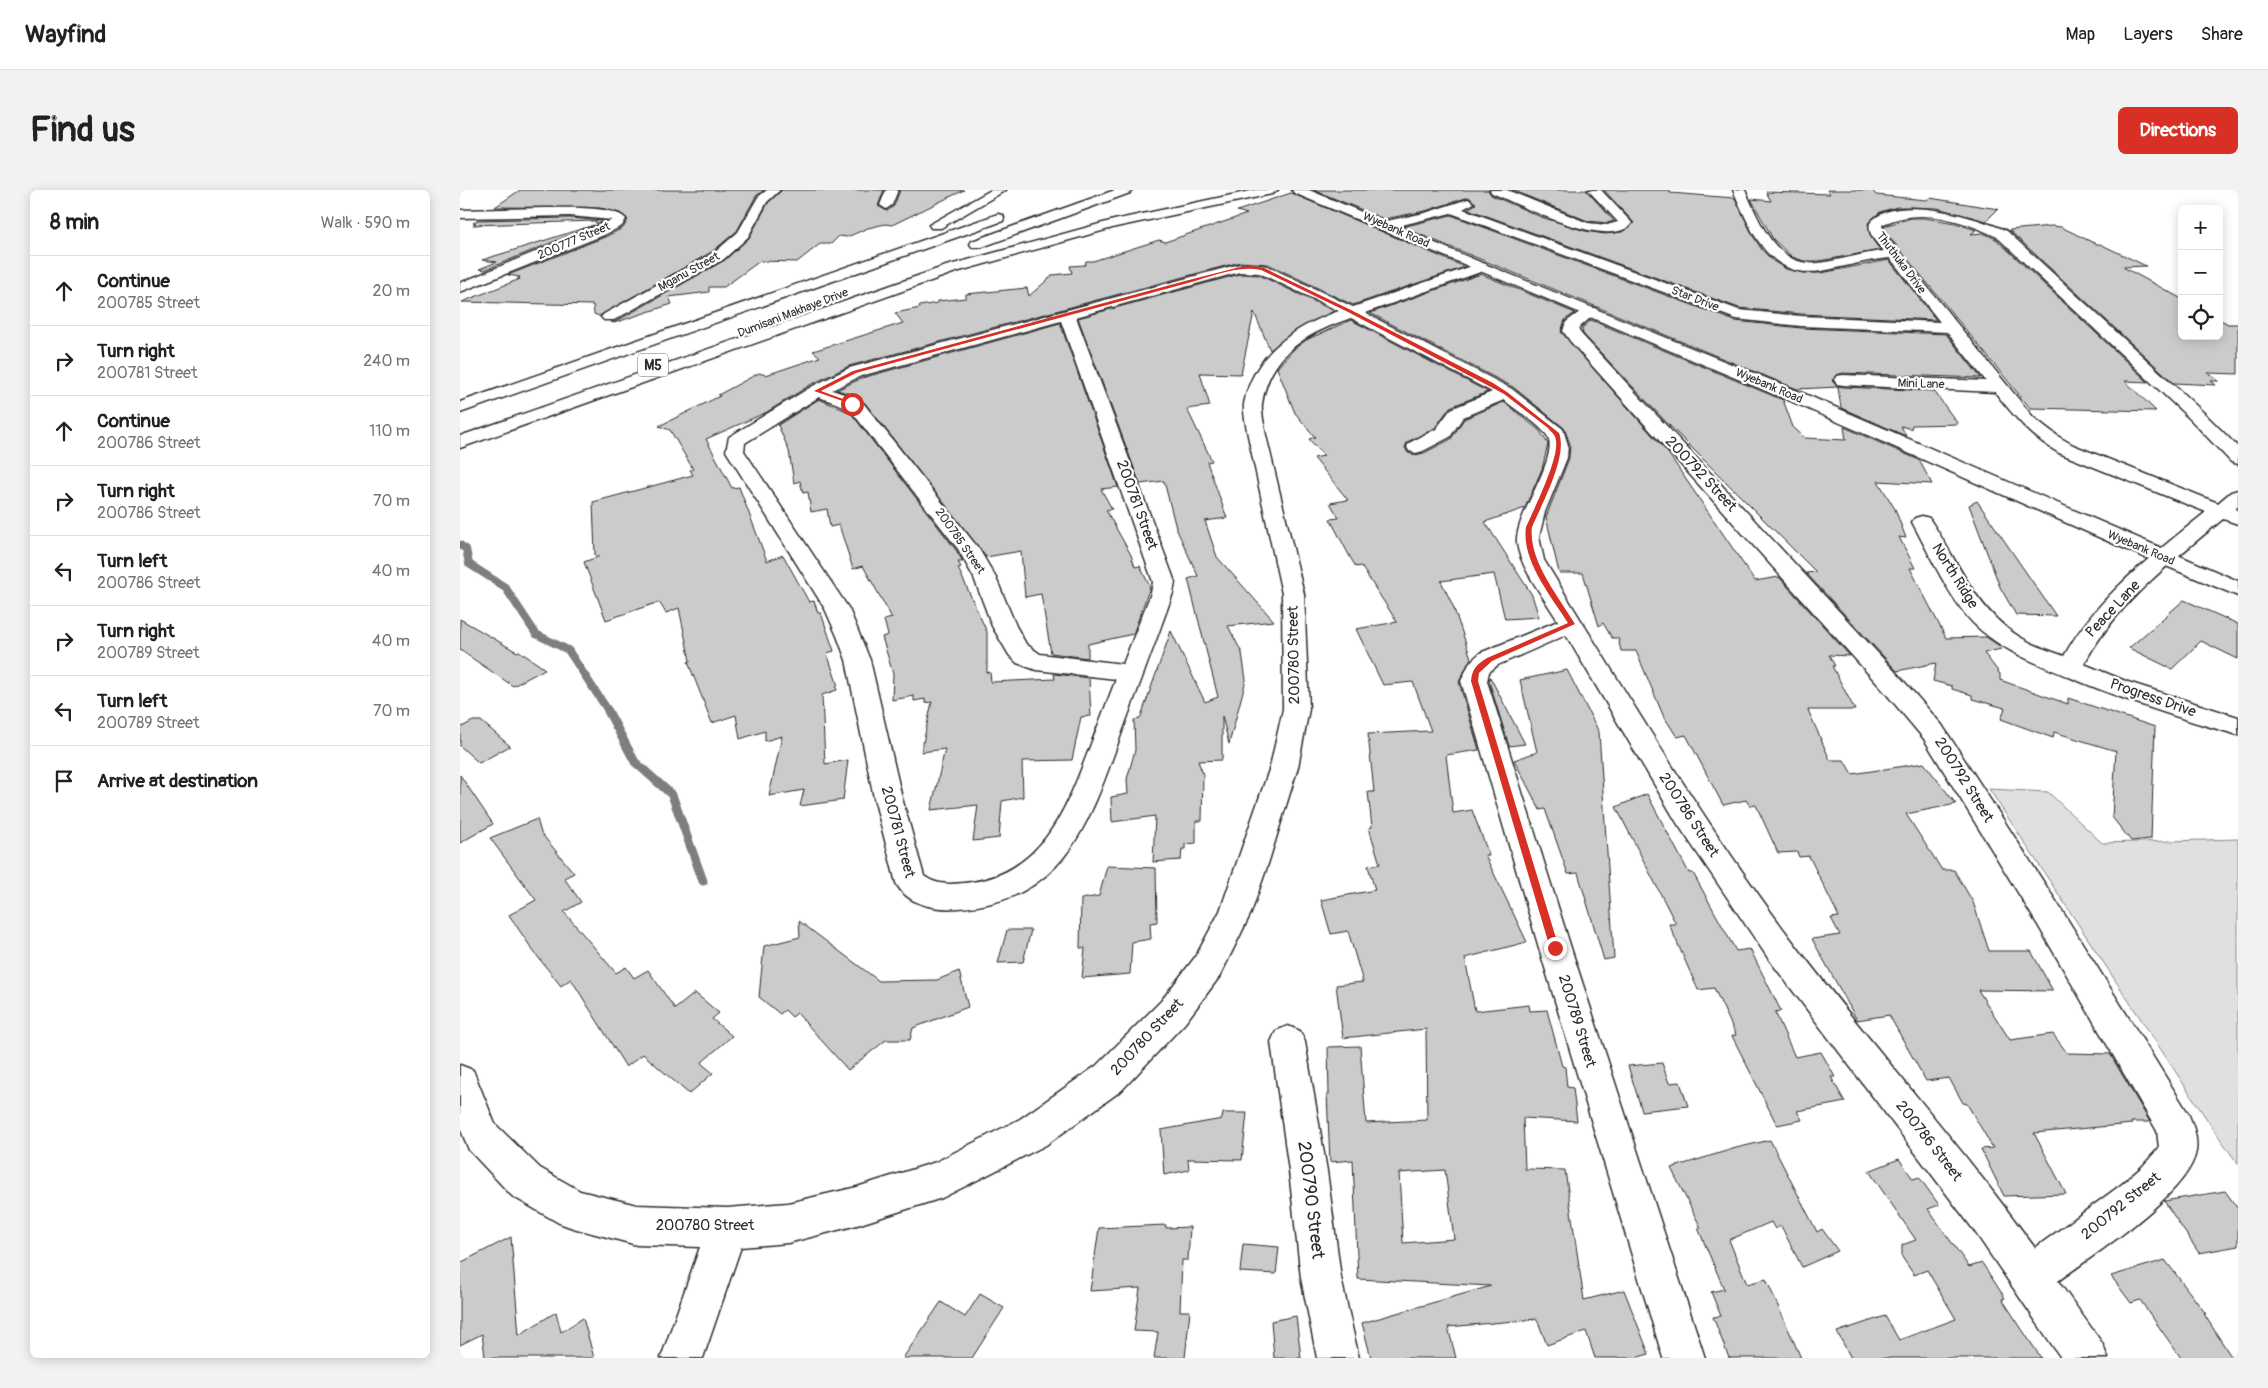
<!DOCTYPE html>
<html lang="en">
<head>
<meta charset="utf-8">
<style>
  :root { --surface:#fff; --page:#f2f2f2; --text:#202124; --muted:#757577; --line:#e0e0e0; --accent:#d93025 }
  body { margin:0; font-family:Pangolin,sans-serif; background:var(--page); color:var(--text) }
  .controls { position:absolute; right:15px; top:15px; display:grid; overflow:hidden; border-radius:8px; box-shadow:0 2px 12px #0003 }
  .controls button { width:45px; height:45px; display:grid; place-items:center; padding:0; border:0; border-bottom:1px solid var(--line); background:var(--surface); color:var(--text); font:25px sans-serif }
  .stop { position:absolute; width:15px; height:15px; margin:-11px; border:4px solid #d93025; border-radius:50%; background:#fff }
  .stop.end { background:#d93025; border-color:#fff; box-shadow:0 1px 5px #0008 }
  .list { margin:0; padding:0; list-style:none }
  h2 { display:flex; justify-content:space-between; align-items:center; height:65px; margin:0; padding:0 20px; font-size:21px }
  h2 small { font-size:16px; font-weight:400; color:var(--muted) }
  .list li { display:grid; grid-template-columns:32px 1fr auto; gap:15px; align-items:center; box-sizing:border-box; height:70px; padding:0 20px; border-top:1px solid var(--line) }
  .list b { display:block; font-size:19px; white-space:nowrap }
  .list p { margin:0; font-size:16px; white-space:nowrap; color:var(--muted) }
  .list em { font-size:16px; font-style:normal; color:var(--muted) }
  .icon { flex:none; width:28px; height:28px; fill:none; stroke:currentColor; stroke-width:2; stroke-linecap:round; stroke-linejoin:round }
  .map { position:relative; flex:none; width:1778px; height:1168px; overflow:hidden; border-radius:8px }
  header { display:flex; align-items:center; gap:30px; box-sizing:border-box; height:70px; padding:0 25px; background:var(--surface); border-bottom:1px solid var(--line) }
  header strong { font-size:24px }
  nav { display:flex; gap:28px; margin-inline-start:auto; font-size:18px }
  .intro { display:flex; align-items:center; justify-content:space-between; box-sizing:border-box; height:120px; padding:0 30px }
  h1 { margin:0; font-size:35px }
  .button { padding:12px 22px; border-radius:8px; background:var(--accent); color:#fff; font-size:18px; font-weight:700 }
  main { display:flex; gap:30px; padding:0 30px }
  aside { flex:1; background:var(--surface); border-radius:8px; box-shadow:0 2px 12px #0003 }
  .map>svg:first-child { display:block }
  .green { fill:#e0e0e0; stroke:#868686 }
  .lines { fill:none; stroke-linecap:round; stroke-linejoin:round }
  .stream-far1 { stroke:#7e7e7e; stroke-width:8 }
  .stream { stroke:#7e7e7e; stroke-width:9 }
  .building { fill:#cbcbcb; stroke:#2b2b2b; fill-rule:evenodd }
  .minor-casing { stroke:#2b2b2b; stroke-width:3 }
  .tertiary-casing { stroke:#2b2b2b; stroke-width:3 }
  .primary-casing { stroke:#2b2b2b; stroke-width:3 }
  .minor { fill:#fff; fill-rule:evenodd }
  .tertiary { fill:#fff; fill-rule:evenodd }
  .primary { fill:#fff; fill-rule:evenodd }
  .route { fill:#d93025 }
  .labels { text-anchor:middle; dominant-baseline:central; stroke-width:4.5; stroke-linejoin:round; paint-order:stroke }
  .far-street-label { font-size:12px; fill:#2b2b2b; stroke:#fff }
  .shield { fill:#fff; stroke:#6b6b6b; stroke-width:1 }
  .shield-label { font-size:14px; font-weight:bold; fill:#2b2b2b }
  .street-label { font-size:15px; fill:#2b2b2b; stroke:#fff }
  .near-street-label { font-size:18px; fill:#2b2b2b; stroke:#fff }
</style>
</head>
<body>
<header>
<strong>Wayfind</strong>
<nav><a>Map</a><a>Layers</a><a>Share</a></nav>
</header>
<div class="intro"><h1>Find us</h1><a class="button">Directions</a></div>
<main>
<aside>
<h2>8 min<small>Walk · 590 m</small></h2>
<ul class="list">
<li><svg class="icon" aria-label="ahead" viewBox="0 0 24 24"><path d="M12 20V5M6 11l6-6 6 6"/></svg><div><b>Continue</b><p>200785 Street</p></div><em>20 m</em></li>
<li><svg class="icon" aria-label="right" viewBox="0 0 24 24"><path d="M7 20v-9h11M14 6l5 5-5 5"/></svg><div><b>Turn right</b><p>200781 Street</p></div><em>240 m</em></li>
<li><svg class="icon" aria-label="ahead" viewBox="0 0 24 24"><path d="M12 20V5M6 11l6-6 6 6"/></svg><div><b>Continue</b><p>200786 Street</p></div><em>110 m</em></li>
<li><svg class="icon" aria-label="right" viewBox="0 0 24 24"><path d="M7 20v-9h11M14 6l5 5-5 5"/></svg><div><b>Turn right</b><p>200786 Street</p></div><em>70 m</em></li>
<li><svg class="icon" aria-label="left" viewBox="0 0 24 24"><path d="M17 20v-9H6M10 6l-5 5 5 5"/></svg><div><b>Turn left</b><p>200786 Street</p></div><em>40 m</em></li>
<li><svg class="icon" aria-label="right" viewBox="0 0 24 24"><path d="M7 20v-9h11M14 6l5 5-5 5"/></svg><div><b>Turn right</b><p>200789 Street</p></div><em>40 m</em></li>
<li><svg class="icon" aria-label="left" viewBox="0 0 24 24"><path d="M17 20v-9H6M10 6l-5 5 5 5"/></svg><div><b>Turn left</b><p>200789 Street</p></div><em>70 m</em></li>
<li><svg class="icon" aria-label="arrive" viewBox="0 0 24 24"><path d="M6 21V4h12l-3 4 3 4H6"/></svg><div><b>Arrive at destination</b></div></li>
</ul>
</aside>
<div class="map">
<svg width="1778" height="1168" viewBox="0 0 1778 1168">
  <rect width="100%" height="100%" fill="#fff"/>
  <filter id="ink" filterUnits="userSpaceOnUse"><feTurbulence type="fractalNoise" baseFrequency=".02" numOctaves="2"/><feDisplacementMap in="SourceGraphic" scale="10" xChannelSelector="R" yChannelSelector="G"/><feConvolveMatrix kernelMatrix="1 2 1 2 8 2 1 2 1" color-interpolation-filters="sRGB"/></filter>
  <g filter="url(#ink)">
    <!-- green -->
    <path class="green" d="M1529 599 1588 602 1642 653 1778 649V974L1752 937Z"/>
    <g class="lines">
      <!-- stream-far1 -->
      <path class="stream-far1" d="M0 355 6 359 9 374 45 397 76 444 108 460 149 522"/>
      <!-- stream -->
      <path class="stream" d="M148 521 175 572 212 605 243 691"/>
    </g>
    <!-- building -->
    <path class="building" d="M60 0H304L296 6 277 41 253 61 139 126 134 124 133 115 2 112 60 89H57L60 87 48 85 145 47 163 38 168 30 160 23 140 18 35 17Z
      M322 0H424L418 16 427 21 434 16 440 0H504L432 35 425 34 408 38 387 47 379 46 371 54H360L337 72 300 71 264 97H249V102L209 107 212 114 154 133 151 132H155L265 70 289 48 308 13Z
      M854 0H1028L1031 5 1081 27 1125 41 1145 44 1162 42 1174 33 1144 0H1210V3L1275 8 1293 46 1302 60 1313 71 1326 79 1343 83H1361L1429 70 1476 130 1341 124 1279 118 1008 19 1016 14 1009 7 965 21 924 29Z
      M1052 0H1126L1154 31 1147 33 1128 31Z
      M1367 0H1412L1416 5 1466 10 1470 8 1538 19 1526 31 1477 18 1437 17 1420 22 1408 33 1410 46 1420 60 1359 71H1344L1332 67 1313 49 1291 9 1311 11 1306 2 1370 4Z
      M831 3 1005 77 893 115 808 74 780 72 389 176 350 195 307 222 246 249 272 298 279 297 307 371 323 365 349 412 354 411 358 423H361L374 461 367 463 378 496H376L377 500 362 505 365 574 388 570 383 610 340 616 344 600 309 606 322 546 305 551V541L280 549 276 525 252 533 228 472 230 471 219 418 206 423 199 412 146 430 124 372 140 366 135 365 133 312 233 285 230 280 233 279 210 240 199 236 260 206 258 205 299 183 306 185 360 167 353 161 443 133 435 123 460 118 459 116 478 113V111L506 108V104L567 98 569 106 593 85 612 83 610 76 625 75 626 71H633L699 50 705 52 787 24 777 21Z
      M991 25 1275 131 1341 138 1486 144 1521 188 1383 183 1376 185 1372 191 1377 196 1383 197 1474 201 1498 234 1452 235 1451 239 1441 236 1446 246 1381 218 1378 197 1337 199 942 37Z
      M110 28 144 31 136 34V31L13 35 16 33H13L18 30Z
      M1451 28H1465L1495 33 1516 40 1511 44 1523 43 1536 49 1688 192 1665 191 1696 221 1570 218 1427 44 1424 36Z
      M134 35 25 80 19 79 37 72 22 70Z
      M1592 36 1601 37 1636 54H1640L1686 76 1663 77 1722 109V146H1759V129L1768 134H1778V184L1748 183 1759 191H1751L1756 195 1714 193 1549 40Z
      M780 84 799 85 874 121 831 143 810 160 794 122 781 184 740 183 750 216 727 219 752 271 747 272 767 328 745 331 757 367 814 431 768 436 782 463 786 490 769 554 762 526V570L738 571 743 584 742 631H736V653L725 654V659H722L721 670 693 672 695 626 652 632 651 607 668 604 667 589 675 560 674 530 680 529 711 441 745 512 758 507 728 389 738 386 716 338 704 291 680 294 618 128Z
      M1021 84 1115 123 1105 130 1101 142 1208 263 1295 391 1319 387 1390 466 1369 465 1375 476H1372L1395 520H1348L1370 570H1384L1392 584 1464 573 1496 614 1446 624 1482 680H1494L1513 712 1529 761H1571L1593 801 1518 800 1550 850 1593 844 1607 863 1650 864 1690 932H1671L1672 934 1574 943 1606 1004 1544 1006 1521 959 1533 958 1507 914 1503 913 1489 888 1466 891 1429 825 1397 830 1352 749 1380 745 1371 728 1379 727 1349 666 1339 667 1337 662 1318 663 1296 615 1290 616 1286 610 1263 615 1226 545 1217 547 1203 525 1176 461H1161L1158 448H1152L1143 433 1139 436 1123 383H1099L1086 327 1109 268 1110 254 1104 238 1053 197 910 123Z
      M891 130 1028 202 990 217 975 238 947 252 945 258 948 263 955 265 964 263 991 249 1004 229 1044 212 1080 241 1088 254 1082 279 1065 318 1025 332 1072 405 1079 427 1045 429 1034 384 981 391 993 416 1011 468 999 492 1019 560 986 565 993 623 1012 620 1029 665H1025L1067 752 1005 768 1015 821 1069 815 1070 821 1087 820 1102 876 1105 877 1107 897 1113 898 1117 931 1063 928 1065 979 1105 980 1124 1110 1164 1100 1189 1164 1175 1168H1135L1126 1141 1087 1155 1077 1129 988 1137 996 1168H911L902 1133 1031 1096 898 1089 893 970 870 972 867 904H869L868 857 900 856 906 933 967 930 966 839 883 848 876 795 903 792 888 741 871 744 861 710 915 700 908 676 920 674 909 638 912 637 908 602H914L908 544 971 541 953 492 923 495 896 439 937 432 901 376 896 377 890 367 870 329 879 328 870 313 888 310 854 268 864 266 849 249 855 247 835 223 817 178 834 159 846 150ZM985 980 994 1049 943 1053 939 983Z
      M1131 130 1323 210 1333 237 1345 248 1386 250 1384 237 1459 270 1472 294 1418 291 1435 319 1446 348 1439 347 1455 378H1450L1486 448 1526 447 1541 457V459L1524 463 1540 484V490L1608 514V508L1695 537 1691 649 1671 651 1652 627 1656 561 1594 542 1593 548 1541 529 1545 518 1512 509V505L1492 499V496L1473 491 1476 473 1437 481 1346 383 1356 382 1207 233 1123 144 1122 138Z
      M600 133 658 297 641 299 652 319 646 320 671 365 675 377 680 376 690 397 673 444 628 454V468L591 463 581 404 565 407 561 361 526 367 405 213 391 204 377 200 402 188Z
      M359 209 391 223 496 360 503 372H498L501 377 498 378 527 442V483L530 482 531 492 595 489 594 484 629 488 631 526 621 527 612 570 562 571 563 607 542 611 539 648 513 651 518 615 471 620 485 559 461 562 472 512 465 513V509L454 511V506L432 510 433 484 422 447 428 445 424 430 432 428 403 376 393 379 379 335 370 337 367 319 351 322 348 302 343 303 340 291 334 293 329 261 318 235Z
      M1517 311 1596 426 1556 425 1540 397 1509 315Z
      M1724 410 1778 434V469L1741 451 1712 479 1669 458Z
      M0 429 57 462 59 461 85 479 53 496 0 460Z
      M1107 480 1139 542 1154 768 1144 770 1118 683 1108 684 1085 619 1080 620 1054 570 1077 562 1060 490Z
      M1030 487 1065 554 1049 556 1029 491Z
      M13 531H21L50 556 19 573 0 556V538Z
      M0 585 33 634 0 653Z
      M1187 604 1229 683H1233L1276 761 1290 759 1321 821 1315 822 1335 867 1361 862 1375 887H1371L1385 912 1337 921 1342 930 1317 935 1272 846 1276 845 1254 798 1238 800 1209 734H1216L1156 617Z
      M77 629 81 643 114 683 104 688 121 712 104 722 156 783 166 777 174 788 188 780 215 819 235 803 259 823 252 829 272 846 241 873 253 883 229 904 183 864 166 877 111 789 101 796 74 762 49 725 76 710 30 648Z
      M647 676 696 678 697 732 690 733 691 749 672 752 670 784 622 788 625 758H620L621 709 639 706Z
      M339 731 419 791 477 790 499 781 508 817 453 838 450 850H426L388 880 337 823 332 827 325 820 320 824 299 807 304 756 340 747Z
      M547 740H571L563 772 538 773Z
      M1202 873 1209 893 1220 892 1228 916 1182 921 1168 876Z
      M763 923H787L782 970 728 969 729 980 704 985 701 940 762 929Z
      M1310 950 1357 1042 1362 1039 1378 1061 1342 1077 1321 1036 1315 1039 1311 1032 1269 1050 1287 1094 1306 1089 1341 1168H1269L1253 1127 1261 1126 1251 1102 1264 1099 1238 1038H1241L1211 978 1276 958Z
      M1439 969 1453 989 1459 987 1479 1015 1468 1019 1509 1077 1522 1073 1545 1108 1542 1109 1581 1168H1391L1377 1142 1425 1126 1439 1150 1496 1129 1467 1080 1454 1085 1442 1067V1055L1456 1050 1409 981Z
      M1765 1001 1778 1019V1056L1739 1063 1704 1011Z
      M706 1035V1038L730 1037 728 1070H722L720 1121H730L725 1168H694L698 1142 674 1141 680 1098 630 1101 639 1038Z
      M51 1047 59 1145 96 1122 101 1142 123 1128 134 1168H22L25 1166 22 1144 0 1155V1073Z
      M783 1054 819 1057 816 1084 780 1082Z
      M1705 1070 1746 1124H1744L1772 1168H1721L1680 1110 1671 1113 1651 1086Z
      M520 1104 544 1118 512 1168H443L481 1112 505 1127Z
      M836 1126 841 1168H814L811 1131Z"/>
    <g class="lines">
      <!-- minor casing -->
      <g class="minor-casing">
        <path id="minor" d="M307 0H320L307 12 288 47 264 69 154 130H144L141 127 144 124 254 63 278 42 298 7Z
          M426 0H438L432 15 426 19 420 15Z
          M1030 0H1047L1128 33 1147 35 1158 32 1128 0H1141L1172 33C1151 62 1058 14 1032 3Z
          M1273 0H1285C1300 32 1316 78 1359 73 1381 70 1402 63 1424 61 1417 53 1407 44 1410 33 1434 2 1517 27 1547 41L1743 222 1778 257V274L1771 272 1731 230 1537 47C1503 30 1458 16 1422 35L1425 45 1573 227 1599 247 1613 255 1758 313 1771 302 1778 300V316L1775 319 1778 321V334L1763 329C1711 372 1656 414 1624 474L1668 492 1778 527V545C1721 529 1664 510 1609 487 1574 472 1540 460 1513 433 1489 408 1469 363 1452 332L1455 328 1462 326 1469 328C1496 367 1514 417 1555 444 1570 454 1587 460 1604 466 1637 406 1693 365 1746 322L1599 263C1571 247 1555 227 1535 202L1383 195 1377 194 1374 190 1377 186 1383 185 1526 191 1487 142 1341 136 1276 129 991 23 926 39 919 35 921 32 965 23 1008 9 1014 13 1003 19 1279 120 1341 126 1480 132 1430 68C1406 70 1384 77 1361 81 1308 89 1291 40 1273 0Z
          M84 18C102 18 154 15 166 29L162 36 144 45 0 102V93L152 30 110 26 0 28V20Z
          M1021 73 1026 74 1028 77 1026 80 905 123 1052 199 1103 239 1108 255 1107 268 1085 322 1079 347 1084 370C1163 498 1240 627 1330 748 1409 853 1498 951 1575 1058L1661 995 1682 977 1699 958 1697 941 1579 737 1464 549 1423 500 1110 151 1103 141 1106 132 1125 118H1135L1138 121 1120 137 1119 141 1122 145 1441 488 1482 535 1601 719 1728 923C1733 935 1738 948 1736 961 1730 1003 1632 1066 1598 1091L1642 1153 1648 1168H1601L1513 1039 1308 768 1217 633 1106 445 1038 475 1029 482 1027 491 1111 758 1245 1168H1203L1079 758 1001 491 1010 472 1020 463 1098 431C1085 409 1060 378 1057 353 1054 325 1103 264 1086 244 1075 231 1057 221 1044 210L1003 227 990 247 963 261 956 263 949 261 947 257 949 253 976 239 991 219 1032 202 891 128C847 143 809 164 802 214 801 222 804 233 805 241L844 404 849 519 838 577 808 674 791 723 760 786 725 833 662 900 586 955 482 1008 397 1035 328 1053 281 1057 243 1168H201L240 1057 177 1055 113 1038 99 1033 52 1006 9 960 0 938V875L13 880 35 934 80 978 120 1001 177 1015 267 1018 328 1013 397 997 476 972 560 929 636 876 701 811 736 766 760 721 810 577 823 519 822 404 787 241C786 233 783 222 784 214 793 164 834 137 879 121L799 83 780 82 616 127 715 392 713 403C697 448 680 493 663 539 631 626 609 711 499 718 476 720 447 715 436 693L414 608 386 470 377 446 365 419 266 261 269 247 351 197 389 178 780 74 807 76 893 117ZM601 131 693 392 691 403 663 474 580 464 566 454 556 436 536 388 519 359 404 214 390 206 372 200 401 186ZM359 207 378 214 392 222 498 359 514 388 532 436 549 465 557 473 576 480 656 489C646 515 636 541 626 567 604 624 580 682 512 692 496 694 478 697 464 686L442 608 410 470 389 419 284 261 285 253Z
          M828 836 840 841 845 852 867 981 881 1088 899 1168H857L841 1088 829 981 811 852 816 841Z"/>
      </g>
      <!-- tertiary casing -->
      <g class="tertiary-casing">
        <path id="tertiary" d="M832 0H849L866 7 1027 75 1340 202 1778 391V406L1670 361 1328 210 834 3Z"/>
      </g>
      <!-- primary casing -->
      <g class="primary-casing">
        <path id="primary" d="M531 0H546L481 38H471L469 35Z
          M655 0H672L670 3 522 57H512L510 54 512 51Z
          M795 0H818L812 4 656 37 496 82 0 258V246L486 76 654 30Z
          M538 24 543 25 544 28 543 31 0 223V212Z"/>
      </g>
      <!-- minor -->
      <use href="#minor" class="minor"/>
      <!-- tertiary -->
      <use href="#tertiary" class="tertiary"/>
      <!-- primary -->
      <use href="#primary" class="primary"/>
    </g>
  </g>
  <!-- route -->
  <path class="route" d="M792 76 804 78 891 120 1033 193 1047 202 1099 243C1108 266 1082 314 1072 337 1068 370 1099 407 1115 434L1032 471 1019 483 1018 491 1099 758 1098 761H1091L1090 758 1011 491C1012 479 1017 474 1027 468L1108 433C1091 406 1061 370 1066 337 1074 319 1099 269 1096 251 1096 245 1091 242 1088 238L1044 204 1029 196 888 122 801 80C777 75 751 87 728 93L396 183 361 201 394 213V215L354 201 393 181 725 91 780 77Z"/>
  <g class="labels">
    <!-- far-street labels -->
    <g class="far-street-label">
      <text transform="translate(936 40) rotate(24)">Wyebank Road</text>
      <text transform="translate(114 51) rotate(-23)">200777 Street</text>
      <text transform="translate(1441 73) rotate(53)">Thuthuka Drive</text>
      <text transform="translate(229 82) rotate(-29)">Mganu Street</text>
      <text transform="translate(1235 109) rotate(21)">Star Drive</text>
      <text transform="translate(333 123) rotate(-21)">Dumisani Makhaye Drive</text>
      <text transform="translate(1461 194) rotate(2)">Mini Lane</text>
      <text transform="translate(1309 196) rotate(23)">Wyebank Road</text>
      <text transform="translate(500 351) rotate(55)">200785 Street</text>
      <text transform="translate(1681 358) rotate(23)">Wyebank Road</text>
    </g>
    <!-- shield labels -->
    <rect class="shield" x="178" y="163.5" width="30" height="23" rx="4"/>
    <g class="shield-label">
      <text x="193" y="175">M5</text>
    </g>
    <!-- street labels -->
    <g class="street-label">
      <text transform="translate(1241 284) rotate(47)">200792 Street</text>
      <text transform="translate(677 315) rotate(70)">200781 Street</text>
      <text transform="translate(1495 386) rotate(58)">North Ridge</text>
      <text transform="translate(1653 419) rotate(-47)">Peace Lane</text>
      <text transform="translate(834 465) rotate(-91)">200780 Street</text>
      <text transform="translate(1693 508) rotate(19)">Progress Drive</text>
      <text transform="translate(1504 590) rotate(58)">200792 Street</text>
      <text transform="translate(1229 625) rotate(57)">200786 Street</text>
      <text transform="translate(438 642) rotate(75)">200781 Street</text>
      <text transform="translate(1117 831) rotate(73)">200789 Street</text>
      <text transform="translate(687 847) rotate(-47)">200780 Street</text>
      <text transform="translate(1469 951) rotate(52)">200786 Street</text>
      <text transform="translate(1661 1016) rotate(-39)">200792 Street</text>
      <text x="245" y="1035">200780 Street</text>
    </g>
    <!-- near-street labels -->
    <g class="near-street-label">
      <text transform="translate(851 1010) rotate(83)">200790 Street</text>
    </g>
  </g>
</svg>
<div class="controls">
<button>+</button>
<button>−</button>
<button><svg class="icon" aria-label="locate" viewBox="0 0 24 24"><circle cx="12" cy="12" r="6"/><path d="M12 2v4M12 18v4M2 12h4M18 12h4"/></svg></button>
</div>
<div class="stop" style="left:392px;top:214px"></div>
<div class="stop end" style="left:1095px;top:758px"></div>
</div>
</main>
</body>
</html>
